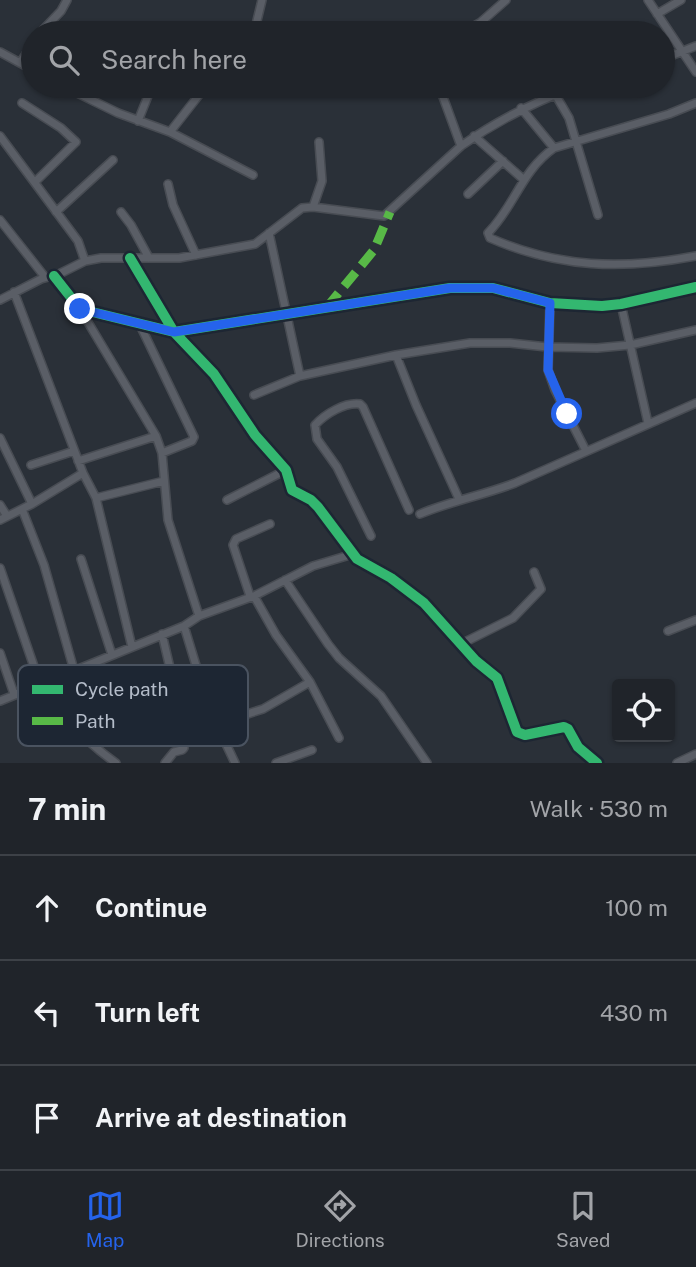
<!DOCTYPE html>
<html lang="en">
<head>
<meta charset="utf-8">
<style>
  :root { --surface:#20242a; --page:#2d3036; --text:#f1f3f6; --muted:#a2a4a8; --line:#3d4147; --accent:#2563eb }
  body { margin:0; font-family:"Public Sans",sans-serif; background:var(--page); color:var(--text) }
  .controls { position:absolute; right:21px; bottom:21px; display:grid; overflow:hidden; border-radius:7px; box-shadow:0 2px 5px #0004 }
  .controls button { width:63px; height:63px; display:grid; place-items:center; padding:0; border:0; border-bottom:2px solid var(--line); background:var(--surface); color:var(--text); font:35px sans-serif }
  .stop { position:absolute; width:21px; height:21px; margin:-16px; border:5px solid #2563eb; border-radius:50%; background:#fff }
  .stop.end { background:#2563eb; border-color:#fff; box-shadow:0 2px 7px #0008 }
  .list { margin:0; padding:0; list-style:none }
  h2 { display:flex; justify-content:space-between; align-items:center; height:91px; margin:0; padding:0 28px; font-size:30px }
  h2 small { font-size:23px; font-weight:400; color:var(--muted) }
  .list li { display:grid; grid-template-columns:46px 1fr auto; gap:21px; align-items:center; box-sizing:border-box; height:105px; padding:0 28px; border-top:2px solid var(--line) }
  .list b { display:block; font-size:26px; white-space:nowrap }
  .list em { font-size:23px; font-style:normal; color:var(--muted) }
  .icon { flex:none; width:38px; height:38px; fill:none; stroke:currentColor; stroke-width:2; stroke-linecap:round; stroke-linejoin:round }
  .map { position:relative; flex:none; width:696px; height:763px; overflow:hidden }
  .search { position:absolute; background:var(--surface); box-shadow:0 2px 5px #0004; left:21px; right:21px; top:21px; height:77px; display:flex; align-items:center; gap:18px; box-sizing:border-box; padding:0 24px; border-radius:38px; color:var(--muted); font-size:26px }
  .sheet { height:406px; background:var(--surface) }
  nav { display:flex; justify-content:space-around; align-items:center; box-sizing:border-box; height:98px; border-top:2px solid var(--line); background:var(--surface); font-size:19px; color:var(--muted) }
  nav a { display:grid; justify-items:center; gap:4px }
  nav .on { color:var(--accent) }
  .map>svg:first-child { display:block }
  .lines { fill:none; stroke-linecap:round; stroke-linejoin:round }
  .minor-casing { stroke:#484c53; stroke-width:10 }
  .minor { stroke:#5a5e66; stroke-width:7 }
  .quiet { stroke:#58b947; stroke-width:9; stroke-dasharray:18 9; stroke-linecap:butt }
  .cycleway-casing { stroke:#1d2633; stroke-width:15 }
  .cycleway { stroke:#33b770; stroke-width:10 }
  .route { stroke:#2563eb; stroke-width:9 }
  .key { fill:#1d2633; stroke:#4a5360; stroke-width:2 }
  .key-label { font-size:19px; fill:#b4bcc9 }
</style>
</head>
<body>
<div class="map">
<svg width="696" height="763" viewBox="0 0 696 763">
  <rect width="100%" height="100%" fill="#2a3038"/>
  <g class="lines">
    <!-- minor casing -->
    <g class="minor-casing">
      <path id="minor" d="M648 0 696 72
        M657 14 681 0
        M40 33 61 11 67 0
        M254 33 262 0
        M462 33 481 22 506 0
        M0 52 33 70
        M663 59 696 46
        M20 63 33 43
        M63 86 118 113 170 132 206 86
        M268 86 297 88 343 86
        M439 86 461 146
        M555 94 569 118 598 215
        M22 103 61 128 76 142 35 182
        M521 108 554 148 669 114 696 103
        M138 121 152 86
        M170 132 253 175
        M0 136 78 241 85 261
        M474 136 523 179
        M554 148C521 171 515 206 488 233L490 238C559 268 622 270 696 256
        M168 184 173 205 196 255
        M468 194 503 161
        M313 207 322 181 319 142
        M56 212 113 160
        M121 212 131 225 149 258
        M0 220 45 277
        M269 233 300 376
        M130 258 174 332 214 374 255 435 286 470 292 490 311 500 318 507 357 559 391 578 424 603 476 661 497 678 517 732 525 735 564 727 568 729 578 747 597 763
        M54 276 80 309 174 332 450 288H493L550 303 602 306 621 304 696 287
        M14 292 83 473 96 498 132 647
        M0 300 41 279 59 274 85 261 101 258H179L255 244 302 208 313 207 384 216 461 146C498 120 536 101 578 86
        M550 303 548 370 555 390 586 451
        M621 304 648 423
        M80 309 156 436 162 453 168 520 199 616
        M140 325 194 437 192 441 162 453
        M396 355 416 405 459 499
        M254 395 300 376 396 355 470 343H510L547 347 597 348 630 345 696 330
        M0 438 32 504
        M78 461 156 436
        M31 465 74 451
        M96 498 164 481
        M227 500 286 470
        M0 505 7 516
        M22 509 44 565 74 670
        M420 514C451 501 484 495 515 483L696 403
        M0 520 32 504 83 473
        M371 536 337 467 317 439 315 425C325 414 345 402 360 404L363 407 409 510
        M81 559 112 655
        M0 568 40 684
        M285 580 328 644 339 658 381 696 427 763
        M250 596 233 545 236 539 270 524
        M254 596 276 635 310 682 339 738
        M184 626 209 708 235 763
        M668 631 696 620
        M162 634 174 685 184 748 182 750 174 752 165 763
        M461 644 513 618 541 589 534 572
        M0 653 14 694
        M51 680C64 719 82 739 116 763
        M0 701 184 626 199 616 254 596 313 566 353 554
        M216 724 263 709 310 682
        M276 763 312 750
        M677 763 696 754"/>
    </g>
    <!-- minor -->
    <use href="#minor" class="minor"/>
    <!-- quiet -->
    <path class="quiet" d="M327 307 374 250 390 212"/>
    <!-- cycleway casing -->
    <g class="cycleway-casing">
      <path id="cycleway" d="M130 258 174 332 214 374 255 435 286 470 292 490 311 500 318 507 357 559 391 578 424 603 476 661 497 678 517 732 525 735 564 727 568 729 578 747 597 763
        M54 276 80 309 174 332 450 288H493L550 303 602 306 621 304 696 287"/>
    </g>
    <!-- cycleway -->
    <use href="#cycleway" class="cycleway"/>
  </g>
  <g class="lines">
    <!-- route -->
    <path class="route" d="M80 309 174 332 450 288H493L550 303 548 370 567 414"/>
  </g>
  <!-- legend -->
  <rect x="18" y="665" width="230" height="81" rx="10" class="key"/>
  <rect x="32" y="685" width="31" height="9" fill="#33b770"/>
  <rect x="32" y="717" width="31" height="8" fill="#58b947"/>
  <g class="key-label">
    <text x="75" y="696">Cycle path</text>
    <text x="75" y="728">Path</text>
  </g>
</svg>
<div class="controls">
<button><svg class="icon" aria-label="locate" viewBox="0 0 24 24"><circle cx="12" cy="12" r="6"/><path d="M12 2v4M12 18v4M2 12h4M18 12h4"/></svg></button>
</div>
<div class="stop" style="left:567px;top:414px"></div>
<div class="stop end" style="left:80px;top:309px"></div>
<div class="search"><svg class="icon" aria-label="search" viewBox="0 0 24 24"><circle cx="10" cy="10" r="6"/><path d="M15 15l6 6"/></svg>Search here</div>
</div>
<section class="sheet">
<h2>7 min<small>Walk · 530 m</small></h2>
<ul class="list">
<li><svg class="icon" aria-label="ahead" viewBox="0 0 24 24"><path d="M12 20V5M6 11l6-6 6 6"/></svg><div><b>Continue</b></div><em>100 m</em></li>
<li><svg class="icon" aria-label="left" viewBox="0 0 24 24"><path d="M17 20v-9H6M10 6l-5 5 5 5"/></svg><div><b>Turn left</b></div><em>430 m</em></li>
<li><svg class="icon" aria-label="arrive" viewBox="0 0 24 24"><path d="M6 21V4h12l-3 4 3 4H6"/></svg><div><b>Arrive at destination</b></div></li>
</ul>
</section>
<nav>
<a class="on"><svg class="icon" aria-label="map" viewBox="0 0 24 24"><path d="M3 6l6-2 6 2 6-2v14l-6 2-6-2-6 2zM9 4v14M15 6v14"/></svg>Map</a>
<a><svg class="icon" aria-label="directions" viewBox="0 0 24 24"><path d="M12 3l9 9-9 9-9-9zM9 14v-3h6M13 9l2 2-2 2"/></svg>Directions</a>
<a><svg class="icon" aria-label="saved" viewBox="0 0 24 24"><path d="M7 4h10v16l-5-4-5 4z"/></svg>Saved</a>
</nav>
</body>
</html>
